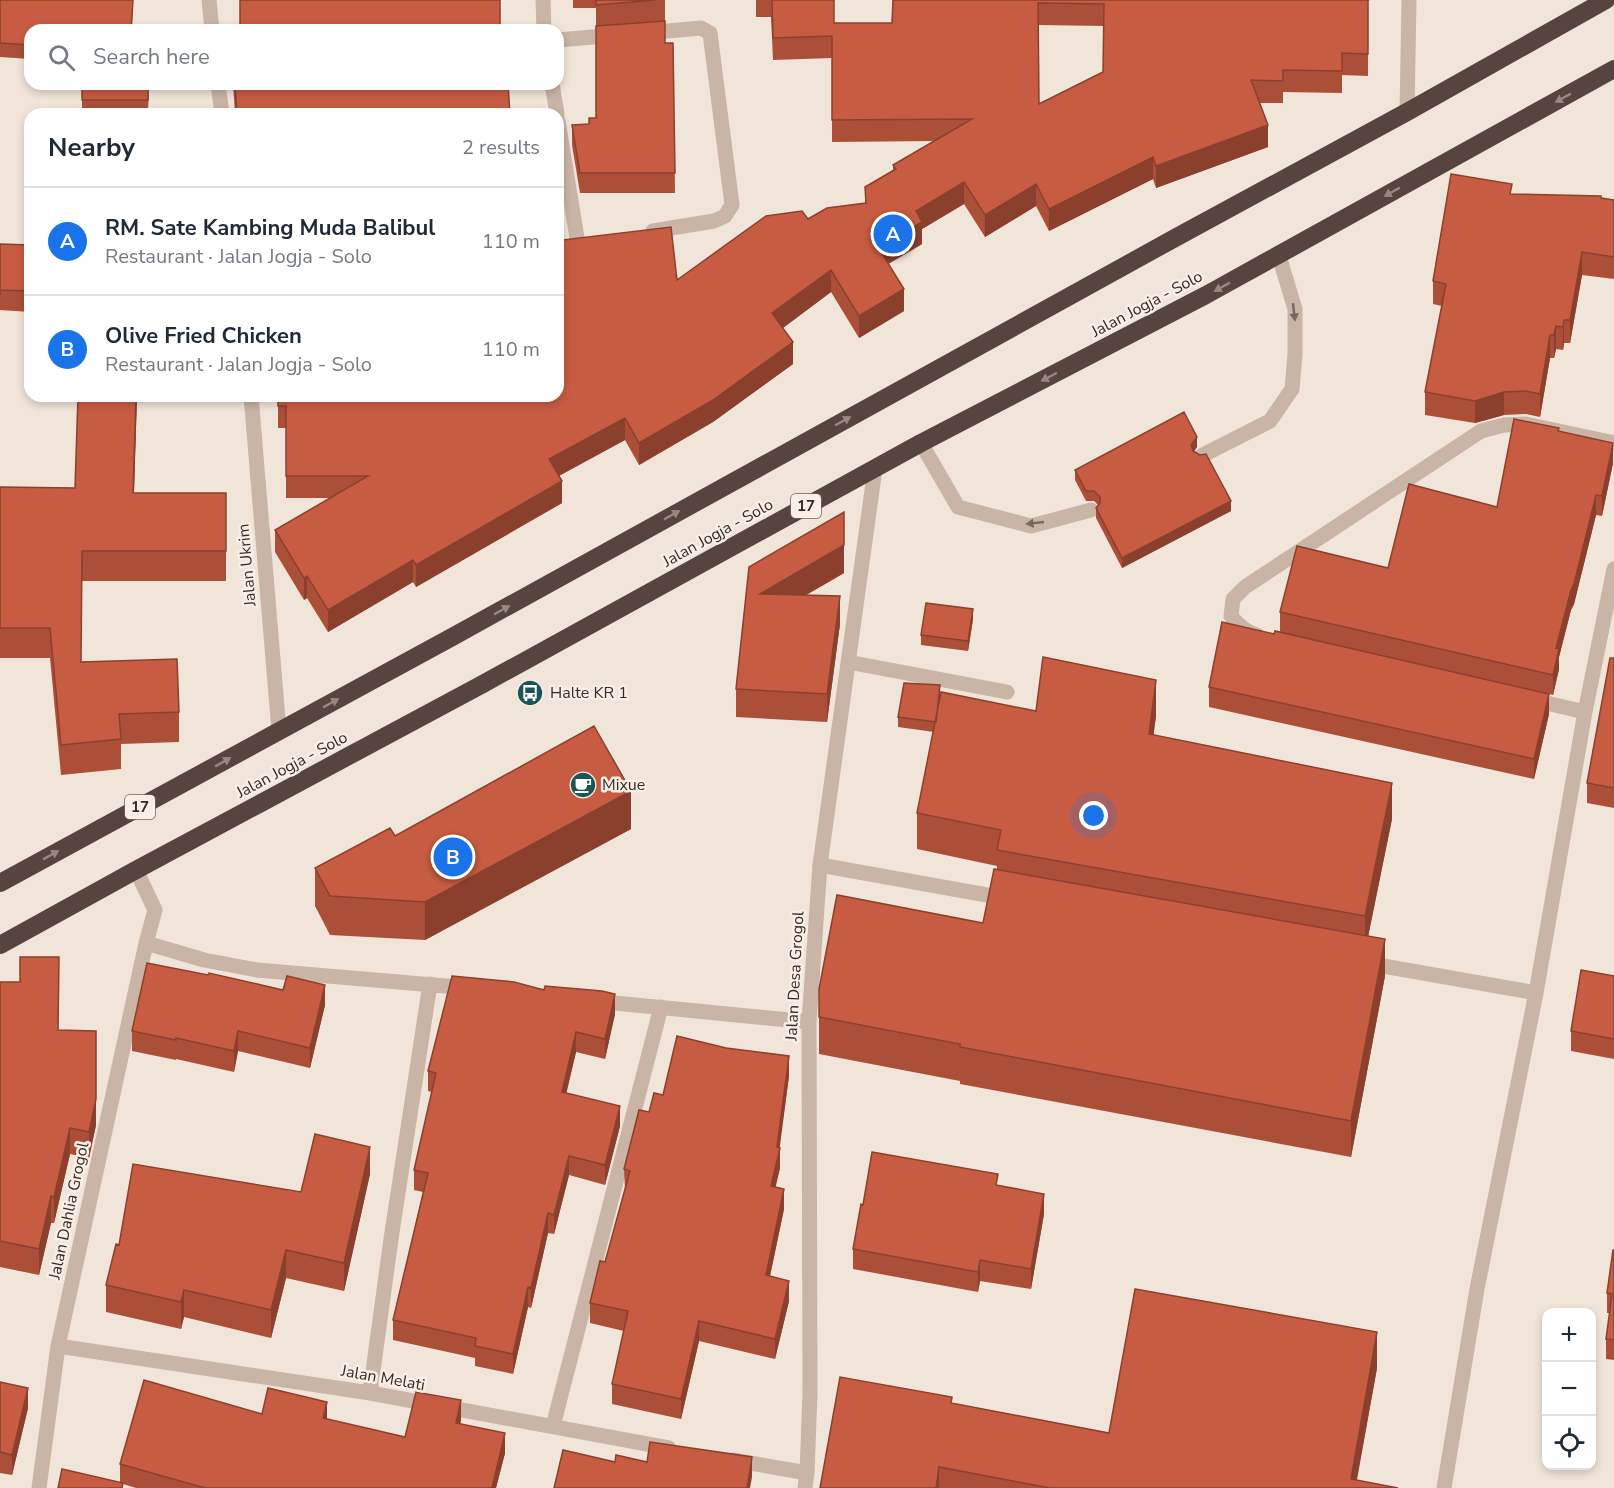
<!DOCTYPE html>
<html lang="en">
<head>
<meta charset="utf-8">
<style>
  :root { --surface:#fff; --page:#f2f2f3; --text:#1f2937; --muted:#747a83; --line:#e0e1e3; --accent:#1a73e8 }
  body { margin:0; font-family:"Nunito Sans",sans-serif; background:var(--page); color:var(--text) }
  .controls { position:absolute; right:18px; bottom:18px; display:grid; overflow:hidden; border-radius:12px; box-shadow:0 3px 9px #0003 }
  .controls button { width:54px; height:54px; display:grid; place-items:center; padding:0; border:0; border-bottom:2px solid var(--line); background:var(--surface); color:var(--text); font:30px sans-serif }
  .you { position:absolute; left:1094px; top:816px; width:21px; height:21px; margin:-15px; border:4px solid #fff; border-radius:50%; background:#1a73e8; box-shadow:0 0 0 9px #1a73e833 }
  .badge { display:grid; place-items:center; width:39px; height:39px; border-radius:50%; background:var(--accent); color:#fff; font-size:20px; font-weight:700 }
  .pin { position:absolute; translate:-50% -50%; border:3px solid #fff; box-shadow:0 2px 6px #0006 }
  .list { margin:0; padding:0; list-style:none }
  h2 { display:flex; justify-content:space-between; align-items:center; height:78px; margin:0; padding:0 24px; font-size:26px }
  h2 small { font-size:20px; font-weight:400; color:var(--muted) }
  .list li { display:grid; grid-template-columns:39px 1fr auto; gap:18px; align-items:center; box-sizing:border-box; height:108px; padding:0 24px; border-top:2px solid var(--line) }
  .list b { display:block; font-size:22px; white-space:nowrap }
  .list p { margin:0; font-size:20px; white-space:nowrap; color:var(--muted) }
  .list em { font-size:20px; font-style:normal; color:var(--muted) }
  .icon { flex:none; width:33px; height:33px; fill:none; stroke:currentColor; stroke-width:2; stroke-linecap:round; stroke-linejoin:round }
  .map { position:relative; flex:none; width:1614px; height:1488px; overflow:hidden }
  .search { position:absolute; background:var(--surface); box-shadow:0 3px 9px #0003; left:24px; top:24px; width:540px; height:66px; display:flex; align-items:center; gap:15px; box-sizing:border-box; padding:0 21px; border-radius:18px; color:var(--muted); font-size:22px }
  .panel { position:absolute; background:var(--surface); box-shadow:0 3px 9px #0003; left:24px; top:108px; width:540px; height:294px; border-radius:18px }
  .map>svg:first-child { display:block }
  .lines { fill:none; stroke-linecap:round; stroke-linejoin:round }
  .lane { stroke:#c9b4a5; stroke-width:15 }
  .street { stroke:#c9b4a5; stroke-width:15 }
  .highway { stroke:#56443d; stroke-width:18 }
  .wall { fill:#ab4f39; fill-rule:evenodd }
  .shaded-wall { fill:#8b402e }
  .building { fill:#c75c42; stroke:#8b402e; stroke-width:1.5; fill-rule:evenodd }
  .oneway { fill:#978880 }
  .oneway2 { fill:#786860 }
  .labels { text-anchor:middle; dominant-baseline:central; stroke-width:5; stroke-linejoin:round; paint-order:stroke }
  .shield { fill:#f9efe5; stroke:#706560; stroke-width:1.5 }
  .shield-label { font-size:15px; font-weight:bold; fill:#352a27 }
  .street-label { font-size:16px; fill:#352a27; stroke:#f9efe5 }
  .poi-label { font-size:16px; fill:#352a27; stroke:#f9efe5; text-anchor:start }
</style>
</head>
<body>
<div class="map">
<svg width="1614" height="1488" viewBox="0 0 1614 1488">
  <rect width="100%" height="100%" fill="#f1e5d9"/>
  <g class="lines">
    <!-- lane -->
    <path class="lane" d="M921 443 958 507 1031 526 1091 510
      M1201 456 1270 421 1292 389 1295 354V309L1279 256
      M820 865 1009 899
      M1366 963 1536 993"/>
    <!-- street -->
    <path class="street" d="M209 0 212 30
      M543 0 544 30
      M646 33 701 28 710 33 732 205 725 216 714 221 653 231
      M558 40 616 35
      M218 84 222 114
      M552 84 557 114
      M1407 112 1409 0
      M558 121 578 244
      M251 396 279 731
      M1257 635C1246 632 1238 625 1231 616L1233 599 1245 587 1481 431 1504 425 1526 424 1614 443
      M848 662 1007 692
      M1529 699 1585 712
      M136 870 155 910 146 943 204 960 257 970 469 988
      M594 1001 809 1022
      M58 1346 370 1393 669 1448
      M370 1393 391 1239 430 984
      M553 1426 661 1007
      M733 1460 807 1473
      M39 1488 58 1346 146 943
      M805 1488 807 1473 810 1393 809 1022 820 865 875 469
      M1444 1488 1477 1289 1536 993 1585 712 1614 569"/>
    <!-- highway -->
    <path class="highway" d="M0 883 454 636 1175 238 1407 112 1606 0
      M0 945 136 870 481 685 921 443 1206 295 1614 69"/>
  </g>
  <!-- wall -->
  <path class="wall" d="M0 0H133L132 30H30V59L0 57Z
    M573 0H665V43H673L675 193H580L572 145V125L589 124 596 118V8H573Z
    M756 0H834V23H892L893 0H1370L1368 1V76L1342 75V93L1283 92V103H1260L1268 147 1156 188 1153 179 1049 231 1036 206 985 237 964 204 922 229V244L888 264 904 311 859 338 831 292 783 328 793 364 713 422 639 465 625 440 559 476 562 503 416 587 413 582 328 632 307 598 304 600 275 552V530L330 498H286V428H278V396L558 160 560 171 561 234 563 240 677 280 808 219 865 204V187L893 170V165L934 141 832 142V58L773 60 771 17H756ZM1038 25 1104 26 1103 72 1039 104Z
    M82 84H149L148 114 82 113Z
    M233 84H508L510 114H235Z
    M1512 194 1601 198 1614 200V279L1582 275 1570 343H1564L1563 350 1556 349 1554 358H1550L1540 417 1526 414 1504 415 1475 423 1425 415V392L1442 306 1433 304V281Z
    M0 244 30 245V312L0 310Z
    M78 396H137L134 493H226V581H82L81 662 179 712V742L121 744V769L61 775 50 658H0V487L75 488Z
    M1559 431 1613 463 1602 516 1596 515 1574 604 1571 610 1559 657V669L1553 695 1549 694V714L1534 779 1209 707V687L1274 634 1280 632V612L1388 568 1497 507Z
    M1197 447 1194 451 1231 511 1122 568 1096 518V508L1098 505 1094 501H1086L1075 480V470Z
    M749 567 844 573 806 595 840 624 827 722 736 717V689Z
    M973 619 968 651 921 645V635Z
    M1614 658V808L1587 803V783Z
    M940 695 938 708 1036 711 1156 716 1153 735 1392 819 1368 936 1385 976 1351 1157 960 1084V1081L819 1054V989L983 923 997 870V866L917 849V813L934 732 898 727V717Z
    M631 829 425 940 330 935 315 906V868L395 836Z
    M1614 976V1059L1571 1051V1031Z
    M0 982 58 1030 96 1125 89 1158 70 1154 54 1223H51L39 1275 0 1267Z
    M325 1005 310 1068 238 1051 234 1072 176 1059V1060L132 1051V1031Z
    M615 1014 605 1059 576 1052 566 1093 620 1126 605 1185 569 1175 554 1234 548 1233 531 1308 528 1307 513 1374 475 1366V1358L393 1340V1320L423 1192 414 1190V1170L432 1092 428 1091V1071Z
    M789 1076 779 1148 780 1168 775 1187 784 1209 770 1276 789 1301 775 1359 699 1341 681 1419 612 1404V1384L624 1331 590 1323V1303L605 1262 625 1190 624 1169 649 1112 663 1095Z
    M370 1174 344 1291 286 1278 271 1338 184 1317 181 1329 106 1312V1285L119 1245 301 1192Z
    M998 1185 1044 1214 1031 1289 980 1281 978 1292 853 1269V1249L863 1205Z
    M1614 1250V1360L1606 1359V1339L1610 1313H1607V1293Z
    M1377 1368 1357 1480 1398 1488H820L952 1403 1109 1433Z
    M0 1382 28 1408 12 1475 0 1473Z
    M262 1414 327 1419 405 1437 461 1420 460 1424 505 1453 496 1488H136L123 1484V1488L120 1482V1464Z"/>
  <!-- shaded-wall -->
  <path class="shaded-wall" d="M1268 125V147L1156 188V166Z
    M1153 157V179L1049 231V209Z
    M964 182V204L922 229V244L878 270V247L916 211Z
    M1036 184V206L985 237V215Z
    M558 215H561V237H558Z
    M1582 252V275L1570 343V320Z
    M831 270V292L772 336V313Z
    M904 289V311L859 338V316Z
    M1564 320V343L1563 350V327Z
    M1556 326V349L1554 358V335Z
    M1550 335V358L1540 417V394Z
    M793 342V364L713 422 639 465V443Z
    M1504 392V415L1475 423V401Z
    M136 396H137L133 523V493Z
    M625 418V440L549 481V459Z
    M1197 437V447L1191 455V445Z
    M1613 443V463L1602 516V496Z
    M562 481V503L416 587V565Z
    M1596 495V515L1574 604 1571 610 1559 657V669L1553 695V675L1556 648Z
    M1231 501V511L1122 568V558Z
    M844 545V573L760 622V594Z
    M413 560V582L328 632V610Z
    M307 576V598L304 600V578Z
    M840 596V624L827 722V694Z
    M973 609V619L968 651V641Z
    M1156 680V716L1149 771V734Z
    M1549 694V714L1534 779V759Z
    M1392 783V819L1365 952V916Z
    M631 791V829L425 940V902Z
    M1385 939V976L1351 1157V1121Z
    M325 985V1005L310 1068V1048Z
    M615 994V1014L605 1059V1039Z
    M238 1031V1051L234 1072V1051Z
    M576 1032V1052L562 1112V1092Z
    M789 1056V1076L779 1153 780 1148V1168L771 1207V1186Z
    M96 1099V1125L89 1158V1132Z
    M620 1106V1126L605 1185V1165Z
    M70 1128V1154L54 1223V1197Z
    M370 1147V1174L344 1291V1263Z
    M569 1156V1175L554 1234V1215Z
    M784 1189V1209L766 1295V1275Z
    M1044 1194V1214L1031 1289V1269Z
    M51 1196V1223L39 1275V1249Z
    M548 1213V1233L531 1308V1288Z
    M286 1250V1278L271 1338V1310Z
    M980 1260V1281L978 1292V1272Z
    M789 1281V1301L775 1359V1339Z
    M528 1287V1307L513 1374V1354Z
    M184 1290V1317L181 1329V1302Z
    M699 1321V1341L681 1419V1399Z
    M1377 1332V1368L1355 1488 1351 1479Z
    M28 1388V1408L12 1475V1455Z
    M461 1400V1420L456 1442V1423Z
    M327 1402V1421L323 1418Z
    M505 1433V1453L496 1488H492Z
    M752 1457V1477L750 1488H747Z
    M939 1467V1488H936Z"/>
  <!-- building -->
  <path class="building" d="M0 0H133L131 30H30V45L0 43Z
    M240 0H500V30H240Z
    M596 0H655L596 5Z
    M772 0H834V23H892L893 0H1368V54L1342 53V71L1283 70V81L1251 80 1268 125 1156 166 1153 157 1049 209 1036 184 985 215 964 182 916 211 922 222 878 247 904 289 859 316 831 270 772 313 793 342 713 400 639 443 625 418 549 459 562 481 416 565 413 560 328 610 307 576 304 578 275 530 368 476H286V406H278V396H558V234H563V240L671 227 677 280 766 216 802 211 808 219 827 208 866 203 865 187 896 169 893 165 972 119 832 120V36L773 38ZM1038 3 1104 4 1103 72 1039 104Z
    M665 21V43H673L675 173H580L572 125 589 124V118H596V26Z
    M82 84H148V100H82Z
    M235 84H508L510 114H237Z
    M1451 174 1512 184 1510 194 1601 196V198L1614 200V257L1582 252 1570 320H1564L1563 327 1556 326 1554 335H1550L1540 394 1526 391 1504 392 1475 401 1425 392 1446 284 1433 281Z
    M558 175 561 215H558Z
    M0 244 30 245V291L0 290V295Z
    M78 396H136L133 493H226V551H82L81 662 177 659 179 712 119 714 121 739 61 745 50 628H0V487L75 488Z
    M1184 412 1197 437 1191 445 1193 451 1200 455 1206 454 1231 501 1122 558 1096 508 1100 503V497L1094 491H1086L1075 470Z
    M1514 419 1559 428 1558 431 1613 443 1602 496 1596 495 1574 584 1571 590 1556 648 1559 649 1553 675 1280 612 1297 546 1388 568 1409 484 1497 507Z
    M844 512V545L760 594 840 596 827 694 736 689 749 567Z
    M926 603 973 609 968 641 921 635Z
    M1222 622 1274 634 1275 631 1549 694 1534 759 1209 687Z
    M1043 657 1156 680 1149 734 1392 783 1365 916 997 850 1001 830 917 813 941 692 1036 711Z
    M1610 658H1614V788L1587 783Z
    M904 683 940 685 936 722 898 717Z
    M594 726 631 791 425 902 330 896 315 868 390 828 395 836Z
    M994 869 1385 939 1351 1121 960 1047V1044L819 1017V989L837 895 983 923Z
    M20 957H59L58 1030 96 1031V1099L89 1132 70 1128 54 1197 51 1196 39 1249 0 1241V982H20Z
    M147 963 208 975 209 973 283 990 287 976 325 985 310 1048 238 1031 234 1051 176 1038V1040L132 1031Z
    M1581 970 1614 976V1039L1571 1031Z
    M452 976 514 982 544 990 545 986 602 991 615 994 605 1039 576 1032 562 1092 620 1106 605 1165 569 1156 554 1215 548 1213 531 1288 528 1287 513 1354 475 1346 476 1338 393 1320 428 1173 414 1170 436 1073 428 1071Z
    M677 1036 726 1048 789 1056 777 1147 780 1148 771 1186 784 1189 766 1275 789 1281 775 1339 699 1321 681 1399 612 1384 628 1311 590 1303 600 1261 605 1262 630 1171 624 1169 639 1110 649 1112 654 1093 663 1095Z
    M315 1134 370 1147 344 1263 286 1250 271 1310 184 1290 181 1302 106 1285 116 1244 119 1245 133 1164 301 1192Z
    M872 1152 998 1174 996 1185 1044 1194 1031 1269 980 1260 978 1272 853 1249 861 1204 863 1205Z
    M1613 1250H1614V1340L1606 1339 1612 1294 1607 1293Z
    M1135 1289 1377 1332 1351 1479 1398 1488H1050L939 1467 936 1488H820L840 1377 952 1397 951 1403 1109 1433Z
    M144 1380 262 1414 268 1388 327 1402 323 1418 405 1437 416 1392 461 1400 456 1423 505 1433 492 1488H205L120 1464Z
    M0 1382 28 1388 12 1455 0 1452Z
    M650 1442 752 1457 747 1488H554L563 1450 615 1462 616 1455 647 1462Z
    M62 1469 123 1483 122 1488H58Z"/>
  <!-- one-way arrows -->
  <defs><path id="oneway-solid" d="M-6-.8H1V-3.2L6.5 0L1 3.2V.8H-6Z" transform="scale(1.5)"/></defs>
  <g class="oneway">
    <use href="#oneway-solid" transform="translate(1563 98) rotate(151)"/>
    <use href="#oneway-solid" transform="translate(1392 192) rotate(151)"/>
    <use href="#oneway-solid" transform="translate(1222 287) rotate(151)"/>
    <use href="#oneway-solid" transform="translate(1049 377) rotate(152)"/>
    <use href="#oneway-solid" transform="translate(843 421) rotate(-29)"/>
    <use href="#oneway-solid" transform="translate(672 515) rotate(-29)"/>
    <use href="#oneway-solid" transform="translate(502 610) rotate(-29)"/>
    <use href="#oneway-solid" transform="translate(331 703) rotate(-29)"/>
    <use href="#oneway-solid" transform="translate(223 762) rotate(-29)"/>
    <use href="#oneway-solid" transform="translate(51 855) rotate(-29)"/>
  </g>
  <g class="oneway2">
    <use href="#oneway-solid" transform="translate(1294 312) rotate(83)"/>
    <use href="#oneway-solid" transform="translate(1035 523) rotate(174)"/>
  </g>
  <!-- icons -->
  <defs>
    <g id="bus-disc" transform="scale(1.35)"><circle r="9.5" fill="#1c5557" stroke="#f9efe5"/><path d="M-5-6H5V4H4V6H2V4H-2V6H-4V4H-5ZM-3.5-4V0h7V-4ZM-3.5 1.2v1.5H-2V1.2ZM2 1.2v1.5H3.5V1.2Z" fill="#fff"/></g>
    <g id="cafe-disc" transform="scale(1.35)"><circle r="9.5" fill="#1c5557" stroke="#f9efe5"/><path d="M-5.5-4.5H6V0H3Q3 3.5 0 3.5H-2.5Q-5.5 3.5-5.5 0ZM3-3.2v2h1.7v-2ZM-6 4.5H4V6H-6Z" fill="#fff"/></g>
  </defs>
  <g fill-rule="evenodd">
    <use href="#bus-disc" x="530" y="693"/>
    <use href="#cafe-disc" x="583" y="785"/>
  </g>
  <g class="labels">
    <!-- shield labels -->
    <g class="shield">
      <rect x="791" y="494" width="30" height="24" rx="4.5"/>
      <rect x="125" y="795" width="30" height="24" rx="4.5"/>
    </g>
    <g class="shield-label">
      <text x="806" y="506">17</text>
      <text x="140" y="807">17</text>
    </g>
    <!-- street labels -->
    <g class="street-label">
      <text transform="translate(1147 304) rotate(-28)">Jalan Jogja - Solo</text>
      <text transform="translate(718 533) rotate(-29)">Jalan Jogja - Solo</text>
      <text transform="translate(247 565) rotate(-95)">Jalan Ukrim</text>
      <text transform="translate(292 765) rotate(-28)">Jalan Jogja - Solo</text>
      <text transform="translate(795 976) rotate(-87)">Jalan Desa Grogol</text>
      <text transform="translate(69 1211) rotate(-78)">Jalan Dahlia Grogol</text>
      <text transform="translate(383 1378) rotate(10)">Jalan Melati</text>
    </g>
    <!-- poi labels -->
    <g class="poi-label">
      <text x="550" y="693">Halte KR 1</text>
      <text x="602" y="785">Mixue</text>
    </g>
  </g>
</svg>
<div class="controls">
<button>+</button>
<button>−</button>
<button><svg class="icon" aria-label="locate" viewBox="0 0 24 24"><circle cx="12" cy="12" r="6"/><path d="M12 2v4M12 18v4M2 12h4M18 12h4"/></svg></button>
</div>
<div class="you"></div>
<div class="pin badge" style="left:893px;top:234px">A</div>
<div class="pin badge" style="left:453px;top:857px">B</div>
<div class="search"><svg class="icon" aria-label="search" viewBox="0 0 24 24"><circle cx="10" cy="10" r="6"/><path d="M15 15l6 6"/></svg>Search here</div>
<section class="panel">
<h2>Nearby<small>2 results</small></h2>
<ul class="list">
<li><span class="badge">A</span><div><b>RM. Sate Kambing Muda Balibul</b><p>Restaurant · Jalan Jogja - Solo</p></div><em>110 m</em></li>
<li><span class="badge">B</span><div><b>Olive Fried Chicken</b><p>Restaurant · Jalan Jogja - Solo</p></div><em>110 m</em></li>
</ul>
</section>
</div>
</body>
</html>
